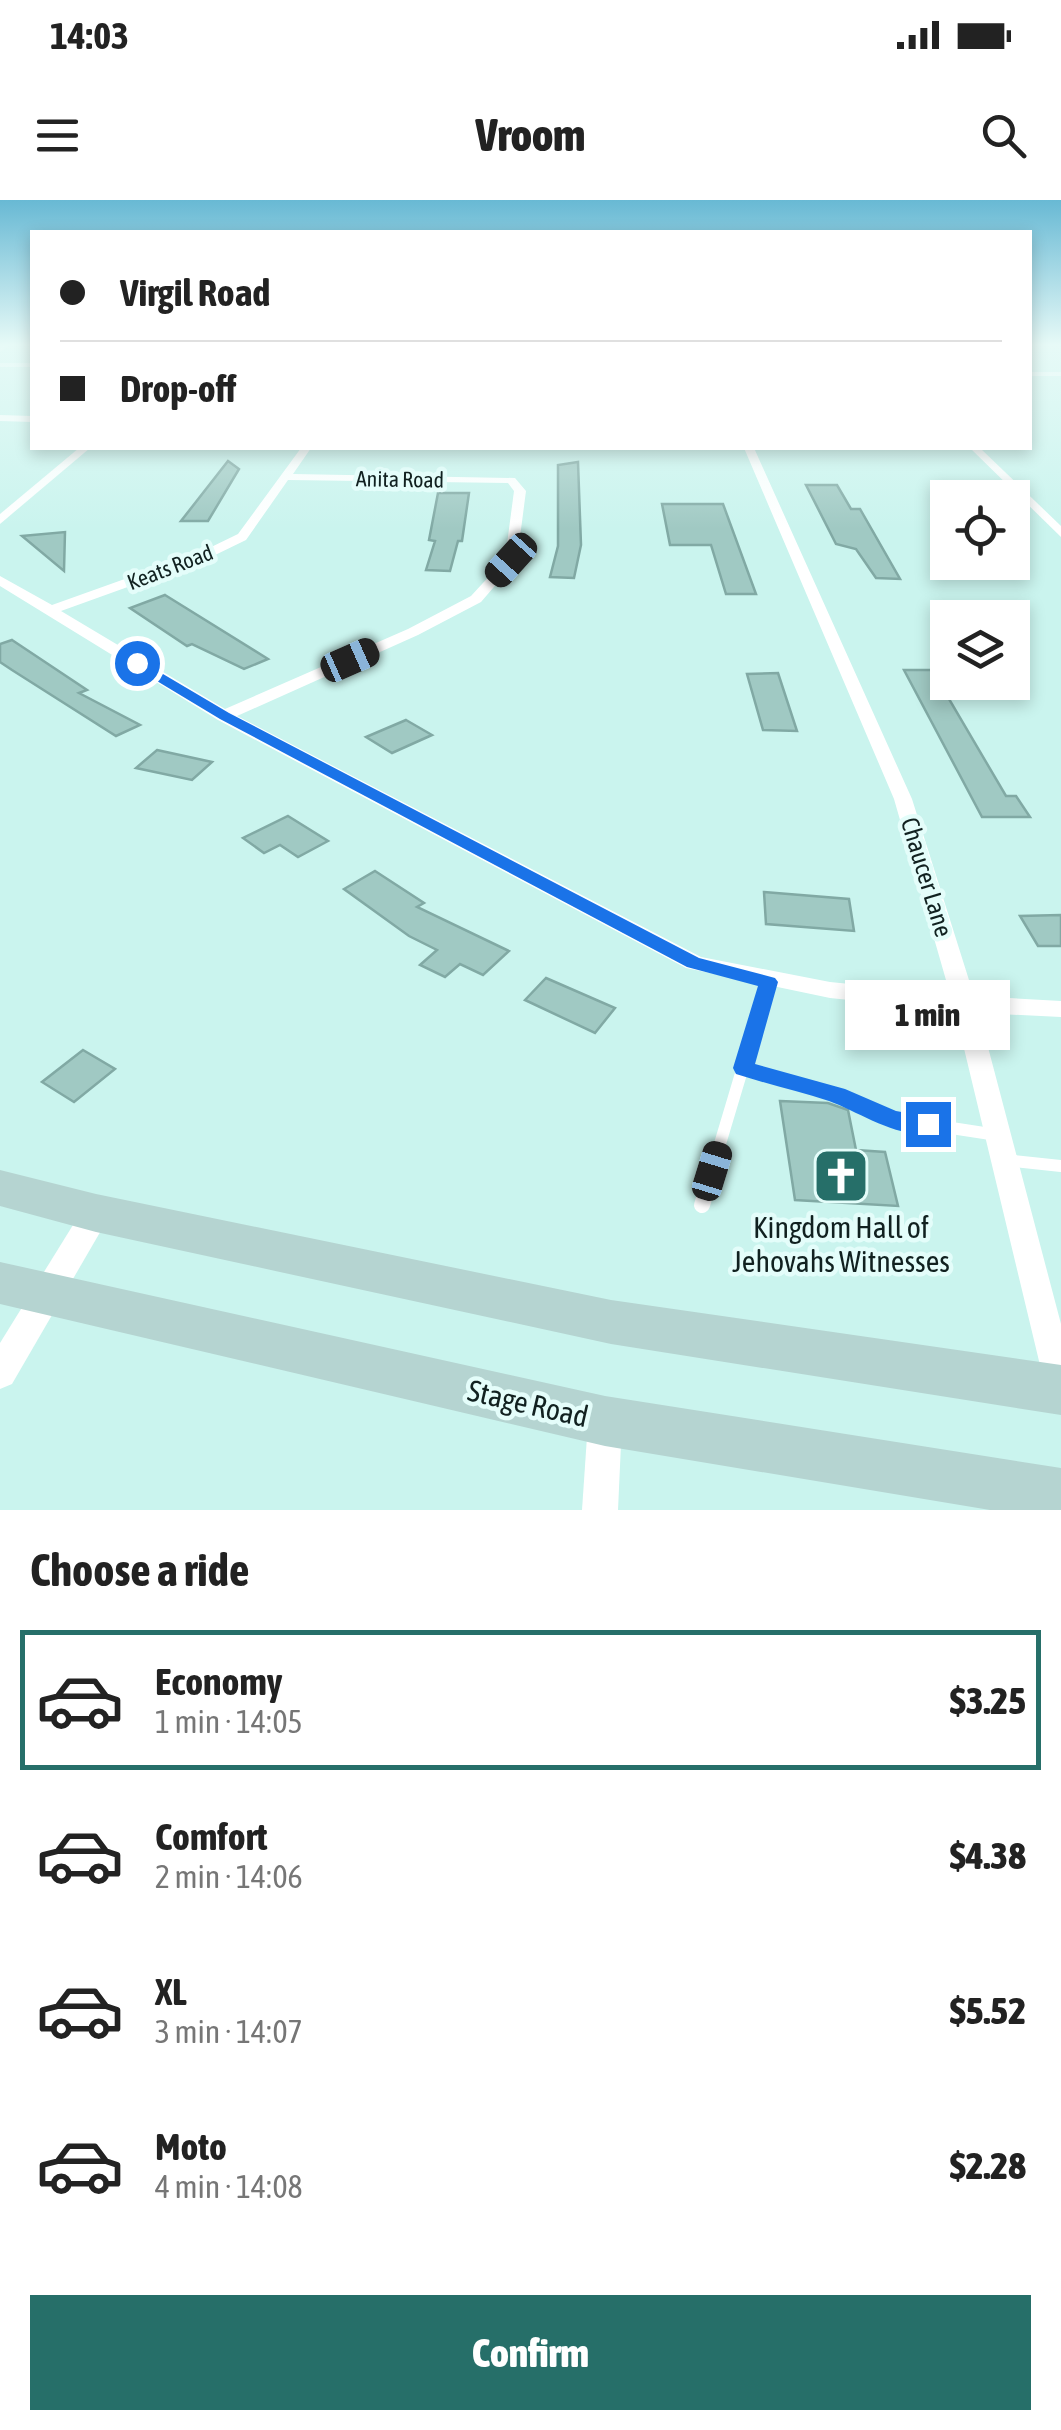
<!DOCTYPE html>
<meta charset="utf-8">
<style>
:root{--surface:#fff;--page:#f2f2f2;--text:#222;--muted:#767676;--line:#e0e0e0;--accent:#266f69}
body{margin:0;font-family:"Asap Condensed",sans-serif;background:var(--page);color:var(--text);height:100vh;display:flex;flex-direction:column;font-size:38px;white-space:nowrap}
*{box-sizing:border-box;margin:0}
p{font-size:32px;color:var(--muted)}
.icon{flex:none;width:55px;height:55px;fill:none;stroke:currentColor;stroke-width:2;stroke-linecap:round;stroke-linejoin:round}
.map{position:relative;height:1310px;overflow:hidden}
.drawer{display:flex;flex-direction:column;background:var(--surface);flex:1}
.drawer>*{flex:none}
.top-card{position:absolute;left:30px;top:30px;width:1002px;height:220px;border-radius:0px;box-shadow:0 5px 15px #0003;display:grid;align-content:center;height:220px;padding:0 30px;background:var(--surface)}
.tools{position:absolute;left:930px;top:280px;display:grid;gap:20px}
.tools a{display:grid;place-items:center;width:100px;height:100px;border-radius:0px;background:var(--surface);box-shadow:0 5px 15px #0003;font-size:50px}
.end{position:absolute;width:45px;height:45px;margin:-22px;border:12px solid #1a73e8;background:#fff;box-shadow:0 0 0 5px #fff}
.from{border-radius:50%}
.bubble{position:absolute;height:70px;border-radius:0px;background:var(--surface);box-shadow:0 5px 15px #0003;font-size:32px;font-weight:800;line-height:70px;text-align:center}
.car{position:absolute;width:30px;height:60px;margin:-30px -15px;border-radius:12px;box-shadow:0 0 8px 2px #0007;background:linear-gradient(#222 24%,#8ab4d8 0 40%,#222 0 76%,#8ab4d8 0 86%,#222 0)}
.top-card b{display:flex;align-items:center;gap:35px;height:95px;font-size:38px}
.top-card b+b{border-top:2px solid var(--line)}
.top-card i{width:25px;height:25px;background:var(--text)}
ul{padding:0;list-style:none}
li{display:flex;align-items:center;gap:30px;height:140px;margin:0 20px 15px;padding:0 10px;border:5px solid transparent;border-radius:0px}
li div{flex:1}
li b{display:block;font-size:38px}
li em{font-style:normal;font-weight:800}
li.on{border-color:var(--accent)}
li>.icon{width:90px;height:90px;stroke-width:1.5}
h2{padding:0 30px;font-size:45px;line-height:120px}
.action{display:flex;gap:20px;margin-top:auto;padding:20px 30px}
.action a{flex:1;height:115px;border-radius:0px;background:var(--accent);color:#fff;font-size:40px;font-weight:800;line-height:115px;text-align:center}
.status{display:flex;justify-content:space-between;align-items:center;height:70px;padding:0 50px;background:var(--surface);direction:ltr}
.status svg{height:28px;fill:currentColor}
header{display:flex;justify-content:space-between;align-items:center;height:130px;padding:0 30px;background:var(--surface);font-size:45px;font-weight:800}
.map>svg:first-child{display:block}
.building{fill:#a0c9c3;stroke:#81a9a4;stroke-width:2.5}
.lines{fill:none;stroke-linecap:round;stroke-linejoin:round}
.service-far1{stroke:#fff;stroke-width:12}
.service{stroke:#fff;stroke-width:16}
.minor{fill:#fff;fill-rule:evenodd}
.tertiary{fill:#fff;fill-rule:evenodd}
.secondary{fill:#b5d4d1;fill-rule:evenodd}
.route{fill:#1a73e8}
.labels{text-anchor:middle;stroke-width:9;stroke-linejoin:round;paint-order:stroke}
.far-street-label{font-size:22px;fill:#112120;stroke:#e4fdfa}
.street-label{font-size:25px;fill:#112120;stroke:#e4fdfa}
.near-poi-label{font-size:30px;fill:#112120;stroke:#e4fdfa}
.near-street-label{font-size:30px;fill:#112120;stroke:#e4fdfa}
</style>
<div class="status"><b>14:03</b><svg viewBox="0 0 49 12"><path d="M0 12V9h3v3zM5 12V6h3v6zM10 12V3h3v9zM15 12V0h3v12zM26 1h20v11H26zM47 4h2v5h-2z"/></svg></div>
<header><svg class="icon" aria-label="menu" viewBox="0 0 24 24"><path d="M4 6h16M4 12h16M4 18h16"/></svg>Vroom<svg class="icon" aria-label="search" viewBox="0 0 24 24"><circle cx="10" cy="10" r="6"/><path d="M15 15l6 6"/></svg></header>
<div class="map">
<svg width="1061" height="1310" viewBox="0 0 1061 1310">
<rect width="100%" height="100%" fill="#caf4ee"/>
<g class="building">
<polygon points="228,261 239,269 208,321 181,321"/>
<polygon points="578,262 581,345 574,378 550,377 558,346 558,265"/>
<polygon points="806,285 837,285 851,309 860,309 900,379 876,378 856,349 836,344"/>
<polygon points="438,293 469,293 462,341 458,341 450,371 426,370 435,341 429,340"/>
<polygon points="662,304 723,304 756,394 726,394 711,345 670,345"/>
<polygon points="65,332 64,371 22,336"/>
<polygon points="165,395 268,459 244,469 192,444 187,446 130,408"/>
<polygon points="12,440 87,490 79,493 140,525 116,536 12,470 0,462 0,444"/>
<polygon points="904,470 932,470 1006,596 1016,596 1030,617 982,617"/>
<polygon points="778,473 797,531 763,530 747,474"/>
<polygon points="406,520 432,535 392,553 366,537"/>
<polygon points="157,550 212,562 192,580 136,568"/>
<polygon points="288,616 328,641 298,657 280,645 264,653 243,638"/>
<polygon points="375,671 424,703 417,707 509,751 483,775 460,764 445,777 420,765 437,750 409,736 344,689"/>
<polygon points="764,692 849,699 854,731 766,724"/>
<polygon points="1061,715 1061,746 1038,746 1020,716"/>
<polygon points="546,778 615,808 595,833 525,800"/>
<polygon points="83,850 115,869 74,902 42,882"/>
<polygon points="780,901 828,903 848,910 856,950 885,952 898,1006 795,1000"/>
</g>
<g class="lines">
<g class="service-far1">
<polyline points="743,869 837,895 893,919 997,935"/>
<polyline points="1005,960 1061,966"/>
<polyline points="711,974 768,783"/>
</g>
<polyline class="service" points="702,1005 712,972"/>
<g class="minor">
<rect x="0" y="163" width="32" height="4"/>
<rect x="1030" y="172" width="31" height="4"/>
<polygon points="0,215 32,216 32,222 0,221"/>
<polygon points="79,248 90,248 0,324 0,314"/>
<path d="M301,248H311L293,274L515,278L526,291L517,360L481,402L418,435L237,516L701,757L830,782L950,794L894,599L744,248H754L912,599L974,796L1061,801V817L979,813L1061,1124V1202L1049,1198L1045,1186L955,811L830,798L686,768L218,520L0,386V376L52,405L203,351L238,334ZM288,280L508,283L514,291L505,359L471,396L408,429L225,509L61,411L211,357L246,340Z"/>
<polygon points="970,248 980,248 1061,326 1061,337"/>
<polygon points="96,1001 106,1004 110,1013 106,1022 12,1184 0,1189 0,1143 86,1004"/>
<polygon points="605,1205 617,1210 622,1222 618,1310 582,1310 588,1222 593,1210"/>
</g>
<polygon class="tertiary" points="0,145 10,145 0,152"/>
<g class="secondary">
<polygon points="0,970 96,994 611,1100 1061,1165 1061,1215 611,1144 96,1032 0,1006"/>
<polygon points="0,1062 605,1196 1061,1268 1061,1310 990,1310 605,1246 0,1104"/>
</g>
</g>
<linearGradient id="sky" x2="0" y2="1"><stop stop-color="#68b9d4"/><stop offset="0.44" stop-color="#e7faf7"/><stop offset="1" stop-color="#e7faf7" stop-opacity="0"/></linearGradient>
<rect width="1061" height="329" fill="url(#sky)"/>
<path class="route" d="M132,461H141L229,513L699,758L775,778L778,782L755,864L845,889L896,911L935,918L939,924L935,931C901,942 860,912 829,901C798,891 767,884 736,874L733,868L758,786L687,767L220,519L132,466Z"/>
<defs>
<g id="church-square" transform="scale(2.875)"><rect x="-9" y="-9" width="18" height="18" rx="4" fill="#266f69" stroke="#e4fdfa"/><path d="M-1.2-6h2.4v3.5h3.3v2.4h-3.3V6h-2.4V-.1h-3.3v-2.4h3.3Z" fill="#fff"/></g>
</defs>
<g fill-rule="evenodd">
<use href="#church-square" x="841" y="976"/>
</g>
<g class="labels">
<g class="far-street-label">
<text transform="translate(400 279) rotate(1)" y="8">Anita Road</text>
<text transform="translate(170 367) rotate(-21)" y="8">Keats Road</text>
</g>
<g class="street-label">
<text transform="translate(927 677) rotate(73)" y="9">Chaucer Lane</text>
</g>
<g class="near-poi-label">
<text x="841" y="1038">Kingdom Hall of<tspan x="841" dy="34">Jehovahs Witnesses</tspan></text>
</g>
<g class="near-street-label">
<text transform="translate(528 1204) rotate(13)" y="10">Stage Road</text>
</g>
</g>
</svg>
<div class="tools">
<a><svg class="icon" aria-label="locate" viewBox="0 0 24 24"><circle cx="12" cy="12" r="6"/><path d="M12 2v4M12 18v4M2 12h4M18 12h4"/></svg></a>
<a><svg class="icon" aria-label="layers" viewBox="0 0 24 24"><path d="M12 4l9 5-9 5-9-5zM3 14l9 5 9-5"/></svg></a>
</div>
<i class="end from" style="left:137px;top:463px"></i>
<i class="end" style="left:928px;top:924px"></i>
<div class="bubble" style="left:845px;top:780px;width:165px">1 min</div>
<i class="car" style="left:511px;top:360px;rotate:222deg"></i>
<i class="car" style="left:350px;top:460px;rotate:66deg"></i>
<i class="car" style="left:712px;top:971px;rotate:17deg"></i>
<div class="top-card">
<b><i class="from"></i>Virgil Road</b>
<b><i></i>Drop-off</b>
</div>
</div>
<section class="drawer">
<h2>Choose a ride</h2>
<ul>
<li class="on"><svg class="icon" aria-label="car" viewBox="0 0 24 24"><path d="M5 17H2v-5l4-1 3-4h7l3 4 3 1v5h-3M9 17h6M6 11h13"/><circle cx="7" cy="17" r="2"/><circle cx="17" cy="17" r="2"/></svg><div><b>Economy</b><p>1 min · 14:05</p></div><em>$3.25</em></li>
<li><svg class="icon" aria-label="car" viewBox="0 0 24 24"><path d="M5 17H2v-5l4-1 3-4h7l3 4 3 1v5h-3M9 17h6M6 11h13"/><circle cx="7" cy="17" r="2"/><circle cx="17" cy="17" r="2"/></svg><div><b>Comfort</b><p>2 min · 14:06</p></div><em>$4.38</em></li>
<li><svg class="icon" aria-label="car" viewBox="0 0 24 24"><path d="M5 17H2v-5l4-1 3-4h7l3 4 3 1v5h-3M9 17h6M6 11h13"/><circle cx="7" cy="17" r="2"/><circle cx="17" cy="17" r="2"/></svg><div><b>XL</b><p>3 min · 14:07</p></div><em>$5.52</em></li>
<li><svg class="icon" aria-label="car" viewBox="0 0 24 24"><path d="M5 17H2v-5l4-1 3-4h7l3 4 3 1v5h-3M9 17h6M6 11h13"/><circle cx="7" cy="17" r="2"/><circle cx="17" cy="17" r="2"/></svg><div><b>Moto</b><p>4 min · 14:08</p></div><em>$2.28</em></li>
</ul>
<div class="action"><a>Confirm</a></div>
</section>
